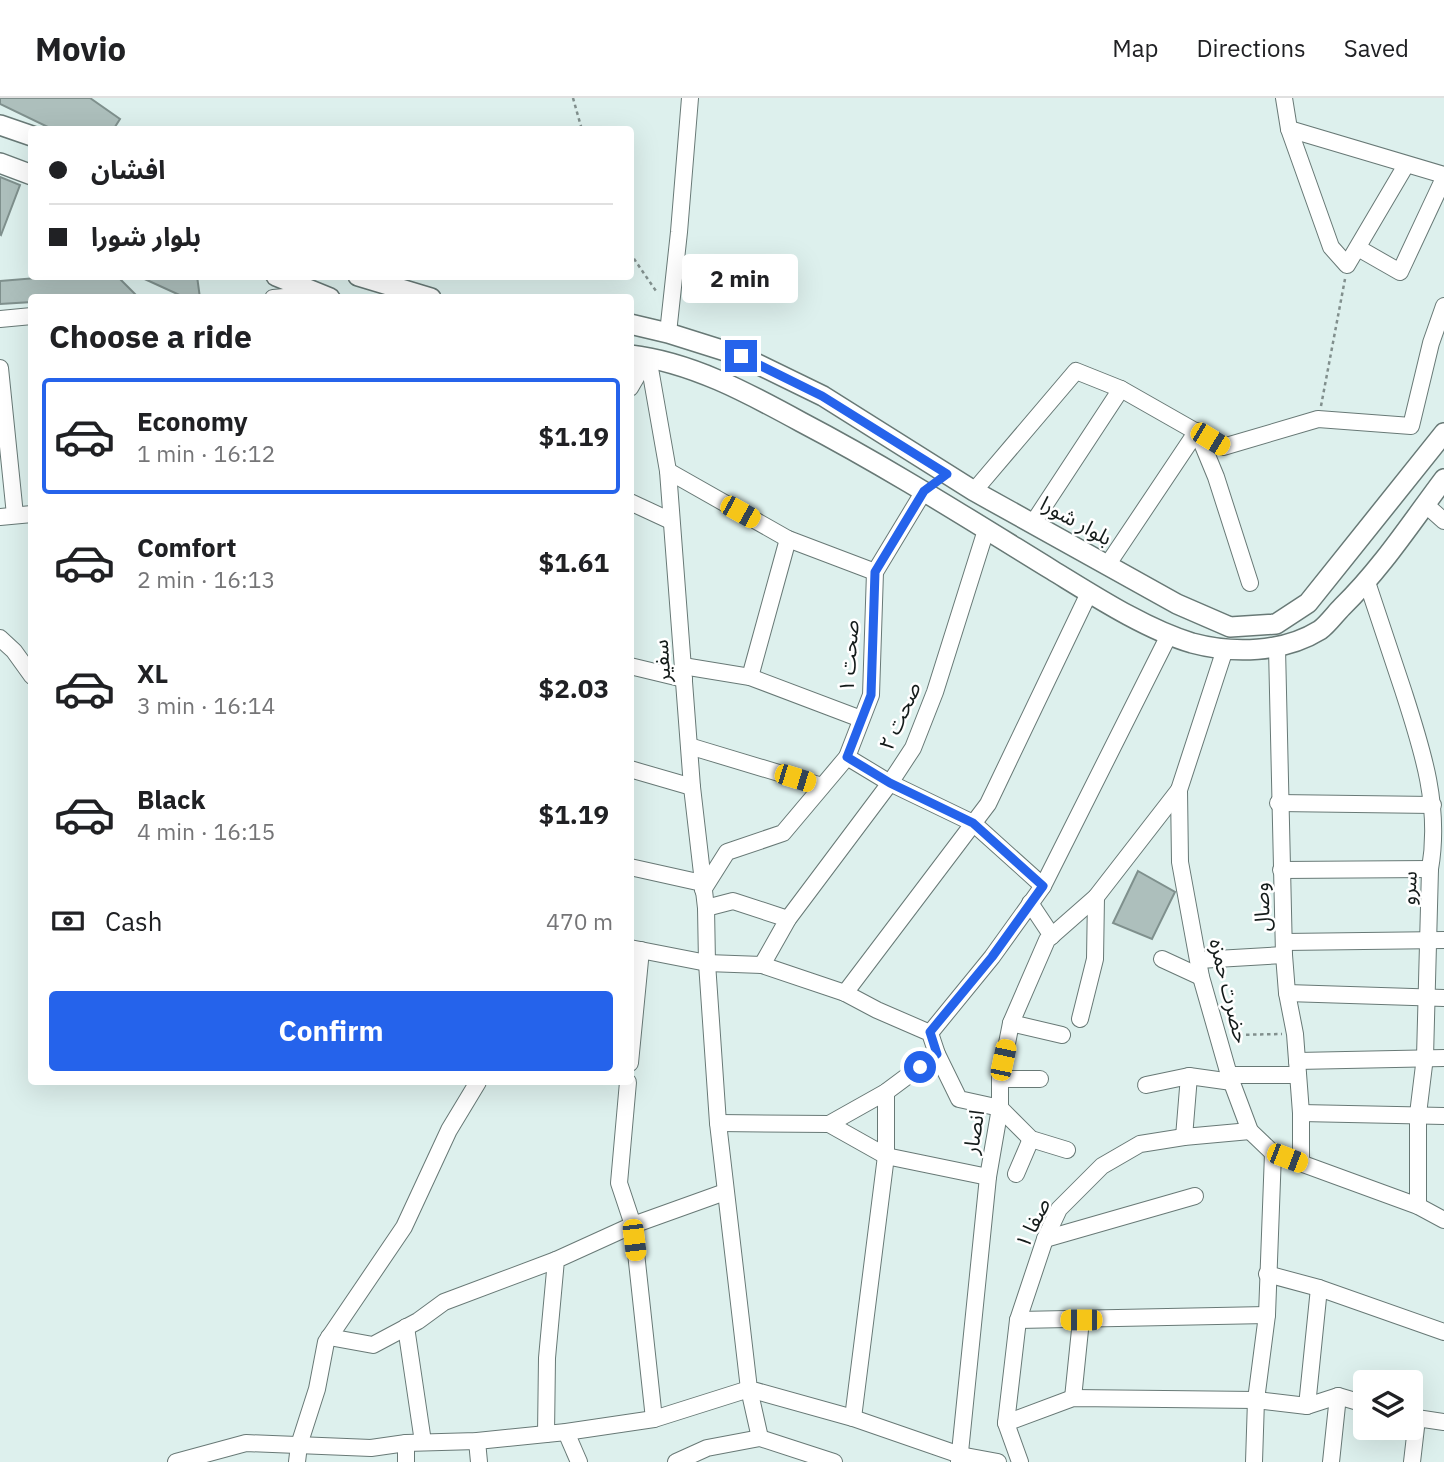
<!DOCTYPE html>
<meta charset="utf-8">
<style>
:root{--surface:#fff;--page:#f2f2f2;--text:#202124;--muted:#757577;--line:#e0e0e0;--accent:#2563eb}
body{margin:0;font-family:"IBM Plex Sans","Noto Sans Arabic",sans-serif;background:var(--page);color:var(--text);height:100vh;display:flex;flex-direction:column;font-size:26px;white-space:nowrap}
*{box-sizing:border-box;margin:0}
p{font-size:23px;color:var(--muted)}
.icon{flex:none;width:38px;height:38px;fill:none;stroke:currentColor;stroke-width:2;stroke-linecap:round;stroke-linejoin:round}
.map{position:relative;flex:1;overflow:hidden}
.drawer{position:absolute;left:28px;top:196px;width:606px;height:791px;display:flex;flex-direction:column;background:var(--surface);border-radius:7px;box-shadow:0 7px 28px #0002}
.drawer>*{flex:none}
.top-card{position:absolute;left:28px;top:28px;width:606px;height:154px;border-radius:7px;box-shadow:0 7px 28px #0002;display:grid;align-content:center;height:154px;padding:0 21px;background:var(--surface)}
.controls{position:absolute;left:1353px;top:1272px;display:grid;gap:14px}
.controls a{display:grid;place-items:center;width:70px;height:70px;border-radius:7px;background:var(--surface);box-shadow:0 7px 28px #0002;font-size:35px}
.end{position:absolute;width:32px;height:32px;margin:-16px;border:9px solid #2563eb;background:#fff;box-shadow:0 0 0 4px #fff}
.from{border-radius:50%}
.bubble{position:absolute;height:49px;border-radius:7px;background:var(--surface);box-shadow:0 7px 28px #0002;font-size:23px;font-weight:800;line-height:49px;text-align:center}
.car{position:absolute;width:21px;height:42px;margin:-21px -10px;border-radius:9px;box-shadow:0 0 5px 2px #0007;background:linear-gradient(#f5c518 24%,#345 0 40%,#f5c518 0 76%,#345 0 86%,#f5c518 0)}
.top-card b{display:flex;align-items:center;gap:24px;height:66px;font-size:26px}
.top-card b+b{border-top:2px solid var(--line)}
.top-card i{width:18px;height:18px;background:var(--text)}
ul{padding:0;list-style:none}
li{display:flex;align-items:center;gap:21px;height:116px;margin:0 14px 10px;padding:0 7px;border:4px solid transparent;border-radius:7px}
li div{flex:1}
li b{display:block;font-size:26px}
li em{font-style:normal;font-weight:800}
li.current{border-color:var(--accent)}
li>.icon{width:63px;height:63px;stroke-width:1.5}
h2{padding:0 21px;font-size:32px;line-height:84px}
.pay{display:flex;align-items:center;gap:18px;height:77px;padding:0 21px;font-size:26px}
.pay p{margin-inline-start:auto}
.button{display:flex;gap:14px;margin-top:auto;padding:14px 21px}
.button a{flex:1;height:80px;border-radius:7px;background:var(--accent);color:#fff;font-size:28px;font-weight:800;line-height:80px;text-align:center}
header{display:flex;align-items:center;gap:42px;box-sizing:border-box;height:98px;padding:0 35px;background:var(--surface);border-bottom:2px solid var(--line)}
header strong{font-size:33px}
nav{display:flex;gap:38px;margin-inline-start:auto;font-size:24px}
.map>svg:first-child{display:block}
.building{fill:#adbfbc;stroke:#7f908d;stroke-width:2}
.lines{fill:none;stroke-linecap:round;stroke-linejoin:round}
.minor-casing{stroke:#687976;stroke-width:18}
.major-casing{stroke:#687976;stroke-width:22}
.path{stroke:#818f8d;stroke-width:2.5;stroke-dasharray:3.5 3.5;stroke-linecap:butt}
.minor{stroke:#fff;stroke-width:16}
.major{stroke:#fff;stroke-width:19}
.route{stroke:#2563eb;stroke-width:9}
.labels{text-anchor:middle;stroke-width:5;stroke-linejoin:round;paint-order:stroke}
.street-label{font-size:21px;fill:#141b1a;stroke:#fff}
</style>
<header>
<strong>Movio</strong>
<nav><a>Map</a><a>Directions</a><a>Saved</a></nav>
</header>
<div class="map">
<svg width="1444" height="1364" viewBox="0 0 1444 1364">
<rect width="100%" height="100%" fill="#ddf0ed"/>
<g class="building">
<polygon points="0,0 90,0 120,21 113,32 54,32 0,6"/>
<polygon points="0,79 20,87 1,137 0,136"/>
<polygon points="61,178 117,178 139,200 32,200 32,204 0,206 0,183"/>
<polygon points="138,178 197,178 200,200 186,200"/>
<polygon points="1138,773 1175,794 1152,841 1113,825"/>
</g>
<g class="lines">
<g class="minor-casing">
<g id="minor">
<polyline points="1284,0 1289,31 1331,149 1347,167 1406,67"/>
<polyline points="1289,31 1444,77"/>
<polyline points="1358,150 1400,174 1444,80"/>
<polyline points="273,200 319,196"/>
<polyline points="0,221 32,218"/>
<polyline points="668,235 679,134 690,0"/>
<polyline points="648,259 668,373 692,689 706,810 707,865 718,1025 749,1291 853,1320 960,1357 998,1364"/>
<polyline points="0,270 15,417"/>
<polyline points="630,290 648,259"/>
<polyline points="1197,333 1216,379 1250,485"/>
<polyline points="668,373 788,441 875,474"/>
<polyline points="974,393 1076,273 1121,291"/>
<polyline points="630,404 671,423"/>
<polyline points="1425,406 1444,423"/>
<polyline points="0,419 32,416"/>
<polyline points="1033,425 1121,291 1223,349 1318,321 1411,328 1431,245 1444,208"/>
<polyline points="1108,466 1197,333"/>
<path d="M1367,484C1379,520 1391,556 1403,592C1422,651 1441,707 1430,771L1425,959L1418,1016V1108"/>
<polyline points="0,540 14,553 32,578"/>
<polyline points="1277,550 1284,857 1287,895 1295,936 1301,1015 1301,1065"/>
<polyline points="1225,551 1179,692 1180,764 1201,879 1229,977 1250,1033 1273,1055 1418,1108 1444,1122"/>
<polyline points="630,568 684,581"/>
<polyline points="683,568 750,579 861,621"/>
<polyline points="750,579 788,441"/>
<polyline points="689,648 822,688"/>
<polyline points="847,659 890,685 973,725 1043,788"/>
<polyline points="630,671 692,689"/>
<polyline points="1278,705 1433,707"/>
<polyline points="630,769 702,785"/>
<polyline points="1281,772 1430,771"/>
<polyline points="703,792 727,754 783,735 847,659 871,597 875,474 924,393"/>
<polyline points="1030,805 1052,838"/>
<polyline points="706,810 733,803 788,821"/>
<polyline points="1284,844 1444,842"/>
<polyline points="630,850 707,865 762,867 845,895 877,912 930,935 937,956 959,1001 1000,1010 1031,1041 1067,1052"/>
<polyline points="1162,861 1201,879"/>
<polyline points="1199,862 1284,857"/>
<polyline points="762,867 788,821 890,685 913,650 935,594 986,432"/>
<polyline points="845,895 988,706 1089,495"/>
<polyline points="1287,895 1444,900"/>
<polyline points="1080,921 1095,861 1096,799"/>
<polyline points="1011,925 1062,937"/>
<polyline points="930,935 992,859 1043,788 1169,537"/>
<polyline points="1297,963 1444,960"/>
<polyline points="630,965 641,852"/>
<polyline points="1229,977 1298,977"/>
<polyline points="1000,981 1040,981"/>
<polyline points="628,984 619,1085 633,1127 725,1094"/>
<polyline points="1146,987 1189,978 1232,984"/>
<polyline points="1301,1015 1444,1018"/>
<polyline points="718,1025 829,1026 886,1058 988,1079"/>
<polyline points="829,1026 886,994 937,956"/>
<polyline points="1184,1039 1189,978"/>
<polyline points="1016,1076 1031,1041"/>
<polyline points="1045,1141 1195,1098"/>
<polyline points="1267,1176 1319,1190 1444,1234"/>
<polyline points="1018,1222 1267,1217"/>
<polyline points="406,1229 423,1344"/>
<polyline points="329,1239 373,1247 418,1223 444,1204 556,1162"/>
<polyline points="1073,1300 1081,1222"/>
<polyline points="1307,1308 1319,1190"/>
<polyline points="1410,1319 1444,1324"/>
<polyline points="853,1320 886,1058 886,994"/>
<polyline points="1006,1325 1073,1300 1256,1302 1307,1308 1338,1298 1365,1306"/>
<polyline points="566,1334 579,1364"/>
<polyline points="546,1336 547,1260 556,1162 633,1127 654,1321"/>
<polyline points="477,1343 479,1364"/>
<polyline points="176,1364 246,1345 371,1350 406,1345 477,1343 566,1334 654,1321 749,1291 760,1340"/>
<polyline points="297,1364 299,1347 317,1291 326,1244 404,1129 449,1032 478,984"/>
<polyline points="406,1364 406,1345"/>
<polyline points="676,1364 707,1350 760,1340 834,1364"/>
<polyline points="959,1364 988,1079 1000,1010 1000,981 1011,925 1047,842 1096,799 1179,692"/>
<polyline points="1020,1364 1006,1325 1018,1222 1045,1141 1059,1111 1102,1068 1140,1046 1184,1039 1250,1033"/>
<polyline points="1254,1364 1256,1302 1267,1217 1273,1055"/>
<polyline points="1331,1364 1338,1298"/>
<polyline points="1412,1364 1417,1321"/>
</g>
</g>
<g class="major-casing">
<g id="major">
<polyline points="0,27 32,38"/>
<polyline points="0,65 32,77"/>
<polyline points="276,178 330,200"/>
<polyline points="358,178 431,200"/>
<polyline points="630,226 668,235 741,258 823,298 974,393 1177,506 1230,529 1276,526 1308,505 1444,335"/>
<path d="M630,257C691,264 748,295 801,324C887,369 969,421 1052,472C1093,497 1145,531 1192,545C1233,556 1283,555 1320,532C1328,526 1335,516 1342,509C1381,471 1411,425 1444,381"/>
</g>
</g>
<g class="path">
<polyline points="573,0 582,32"/>
<polyline points="630,155 656,193"/>
<polyline points="1321,308 1345,181"/>
<polyline points="1232,937 1282,936"/>
</g>
<use href="#minor" class="minor"/>
<use href="#major" class="major"/>
</g>
<g class="lines">
<polyline class="route" points="741,258 822,298 947,376 924,393 875,474 871,597 847,659 890,685 973,725 1043,788 992,859 930,934 937,956 920,969"/>
</g>
<g class="labels">
<g class="street-label">
<text transform="translate(1076 423) rotate(29)" y="7">بلوار شورا</text>
<text transform="translate(849 558) rotate(-86)" y="7">صحت ۱</text>
<text transform="translate(662 563) rotate(-94)" y="7">سفیر</text>
<text transform="translate(900 618) rotate(-66)" y="7">صحت ۲</text>
<text transform="translate(1409 790) rotate(-87)" y="7">سرو</text>
<text transform="translate(1262 809) rotate(-93)" y="7">وصال</text>
<text transform="translate(1229 893) rotate(76)" y="7">حضرت حمزه</text>
<text transform="translate(974 1034) rotate(-81)" y="7">انصار</text>
<text transform="translate(1033 1125) rotate(-64)" y="7">صفا ۱</text>
</g>
</g>
</svg>
<div class="controls">
<a><svg class="icon" aria-label="layers" viewBox="0 0 24 24"><path d="M12 4l9 5-9 5-9-5zM3 14l9 5 9-5"/></svg></a>
</div>
<i class="end from" style="left:920px;top:969px"></i>
<i class="end" style="left:741px;top:258px"></i>
<div class="bubble" style="left:682px;top:156px;width:116px">2 min</div>
<i class="car" style="left:1210px;top:341px;rotate:121deg"></i>
<i class="car" style="left:740px;top:414px;rotate:119deg"></i>
<i class="car" style="left:795px;top:680px;rotate:107deg"></i>
<i class="car" style="left:1003px;top:962px;rotate:12deg"></i>
<i class="car" style="left:1287px;top:1060px;rotate:111deg"></i>
<i class="car" style="left:634px;top:1142px;rotate:173deg"></i>
<i class="car" style="left:1081px;top:1222px;rotate:270deg"></i>
<div class="top-card">
<b><i class="from"></i>افشان</b>
<b><i></i>بلوار شورا</b>
</div>
<section class="drawer">
<h2>Choose a ride</h2>
<ul>
<li class="current"><svg class="icon" aria-label="car" viewBox="0 0 24 24"><path d="M5 17H2v-5l4-1 3-4h7l3 4 3 1v5h-3M9 17h6M6 11h13"/><circle cx="7" cy="17" r="2"/><circle cx="17" cy="17" r="2"/></svg><div><b>Economy</b><p>1 min · 16:12</p></div><em>$1.19</em></li>
<li><svg class="icon" aria-label="car" viewBox="0 0 24 24"><path d="M5 17H2v-5l4-1 3-4h7l3 4 3 1v5h-3M9 17h6M6 11h13"/><circle cx="7" cy="17" r="2"/><circle cx="17" cy="17" r="2"/></svg><div><b>Comfort</b><p>2 min · 16:13</p></div><em>$1.61</em></li>
<li><svg class="icon" aria-label="car" viewBox="0 0 24 24"><path d="M5 17H2v-5l4-1 3-4h7l3 4 3 1v5h-3M9 17h6M6 11h13"/><circle cx="7" cy="17" r="2"/><circle cx="17" cy="17" r="2"/></svg><div><b>XL</b><p>3 min · 16:14</p></div><em>$2.03</em></li>
<li><svg class="icon" aria-label="car" viewBox="0 0 24 24"><path d="M5 17H2v-5l4-1 3-4h7l3 4 3 1v5h-3M9 17h6M6 11h13"/><circle cx="7" cy="17" r="2"/><circle cx="17" cy="17" r="2"/></svg><div><b>Black</b><p>4 min · 16:15</p></div><em>$1.19</em></li>
</ul>
<div class="pay"><svg class="icon" aria-label="cash" viewBox="0 0 24 24"><path d="M3 7h18v10H3z"/><circle cx="12" cy="12" r="2"/></svg>Cash<p>470 m</p></div>
<div class="button"><a>Confirm</a></div>
</section>
</div>
